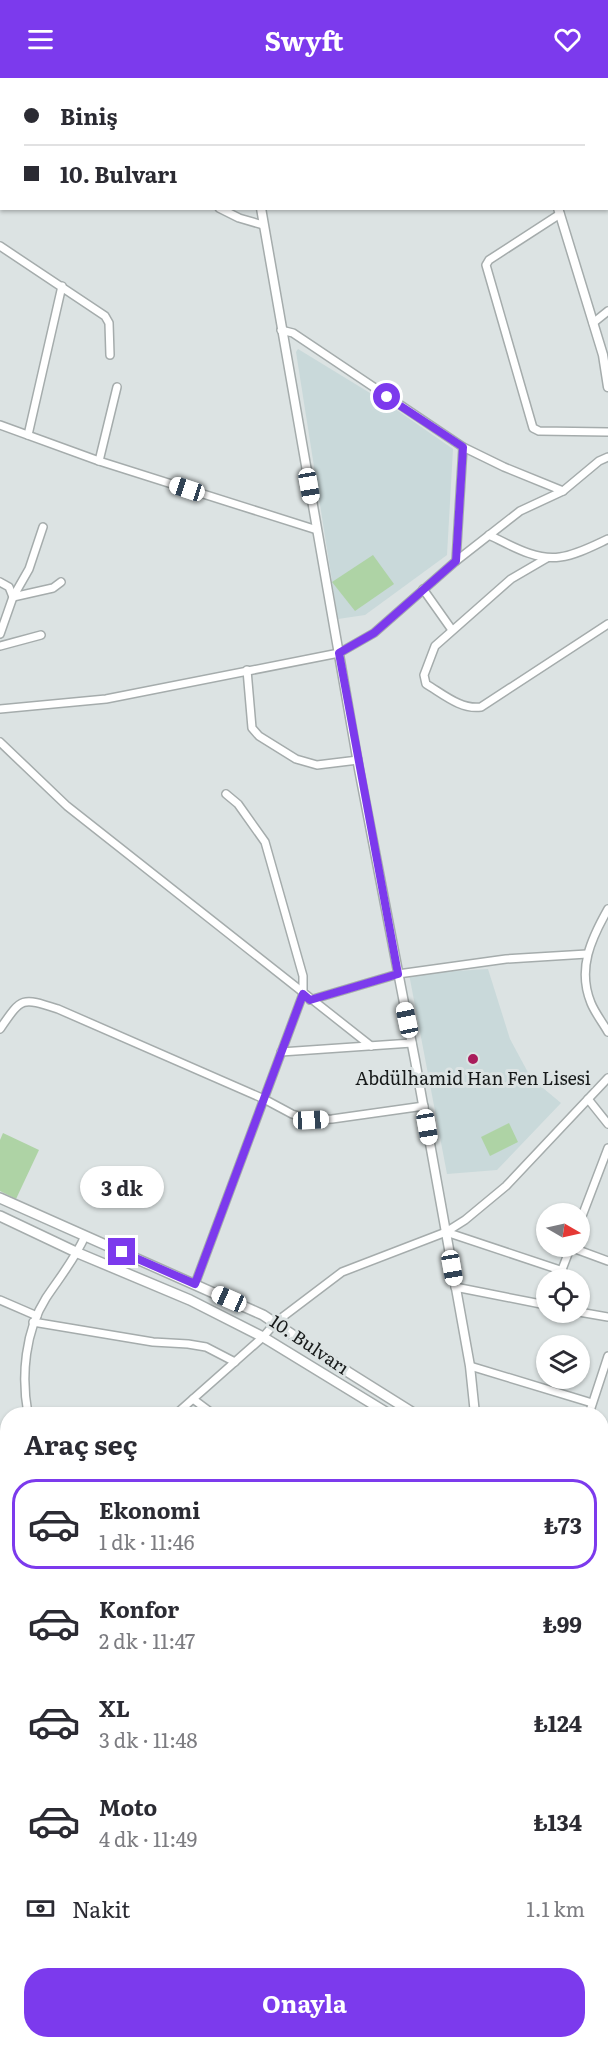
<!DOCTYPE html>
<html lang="tr">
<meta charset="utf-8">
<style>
:root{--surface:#fff;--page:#f7f7f7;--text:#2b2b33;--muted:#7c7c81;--line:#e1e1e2;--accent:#7c3aed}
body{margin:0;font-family:Literata,serif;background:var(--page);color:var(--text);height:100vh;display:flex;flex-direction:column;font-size:22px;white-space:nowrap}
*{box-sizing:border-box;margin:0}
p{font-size:20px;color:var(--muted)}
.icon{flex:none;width:33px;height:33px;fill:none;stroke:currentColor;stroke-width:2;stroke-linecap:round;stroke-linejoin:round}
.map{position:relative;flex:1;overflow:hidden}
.panel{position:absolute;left:0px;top:1329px;width:609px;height:642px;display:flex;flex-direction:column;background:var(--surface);border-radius:24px 24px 0 0;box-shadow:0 2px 4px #0004}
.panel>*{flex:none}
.banner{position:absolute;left:0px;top:0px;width:609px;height:132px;box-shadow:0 2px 4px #0004;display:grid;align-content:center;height:132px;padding:0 24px;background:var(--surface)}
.needle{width:39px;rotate:99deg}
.controls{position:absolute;left:536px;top:1125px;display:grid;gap:12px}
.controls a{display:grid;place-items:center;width:54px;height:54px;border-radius:50%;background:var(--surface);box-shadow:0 2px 4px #0004;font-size:30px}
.end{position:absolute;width:27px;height:27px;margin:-14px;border:8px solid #7c3aed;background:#fff;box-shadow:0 0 0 3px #fff}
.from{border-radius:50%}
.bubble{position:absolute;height:42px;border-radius:21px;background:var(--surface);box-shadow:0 2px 4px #0004;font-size:20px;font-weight:700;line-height:42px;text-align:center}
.car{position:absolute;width:18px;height:36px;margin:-18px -9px;border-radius:8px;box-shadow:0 0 4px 2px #0007;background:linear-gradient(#fff 24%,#345 0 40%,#fff 0 76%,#345 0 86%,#fff 0)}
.banner b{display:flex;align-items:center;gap:21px;height:57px;font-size:22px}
.banner b+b{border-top:2px solid var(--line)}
.banner i{width:15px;height:15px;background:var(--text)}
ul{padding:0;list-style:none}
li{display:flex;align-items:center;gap:18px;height:90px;margin:0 12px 9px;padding:0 12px;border:3px solid transparent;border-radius:24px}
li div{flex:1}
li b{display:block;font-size:22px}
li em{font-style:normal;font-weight:700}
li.active{border-color:var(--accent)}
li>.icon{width:54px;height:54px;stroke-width:1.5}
h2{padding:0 24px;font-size:27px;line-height:72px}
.pay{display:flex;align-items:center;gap:15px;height:66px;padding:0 24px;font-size:22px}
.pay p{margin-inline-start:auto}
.cta{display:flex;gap:12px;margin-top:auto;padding:12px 24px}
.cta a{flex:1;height:69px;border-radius:24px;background:var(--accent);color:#fff;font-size:24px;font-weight:700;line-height:69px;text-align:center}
header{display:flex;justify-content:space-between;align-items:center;height:78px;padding:0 24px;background:var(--accent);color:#fff;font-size:27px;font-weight:700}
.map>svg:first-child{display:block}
.built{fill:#c9d9da}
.green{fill:#aed3a5}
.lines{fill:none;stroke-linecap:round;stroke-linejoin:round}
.minor-casing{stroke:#a5acac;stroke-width:10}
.tertiary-casing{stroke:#a5acac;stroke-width:11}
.secondary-casing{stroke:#a5acac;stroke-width:12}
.minor{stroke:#fff;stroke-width:7}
.tertiary{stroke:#fff;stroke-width:8}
.secondary{stroke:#fff;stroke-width:9}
.route{stroke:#7c3aed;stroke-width:8}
.poi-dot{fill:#a91c5b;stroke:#dce3e3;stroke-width:2}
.labels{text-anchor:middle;stroke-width:6;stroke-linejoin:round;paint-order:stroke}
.poi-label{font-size:18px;fill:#171a1a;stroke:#dce3e3}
.street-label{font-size:18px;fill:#171a1a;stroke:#dce3e3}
</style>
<header><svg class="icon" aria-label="menu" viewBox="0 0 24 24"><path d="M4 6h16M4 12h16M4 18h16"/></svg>Swyft<svg class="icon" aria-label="heart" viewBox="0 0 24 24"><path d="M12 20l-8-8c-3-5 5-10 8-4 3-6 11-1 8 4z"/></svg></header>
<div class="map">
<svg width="608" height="1971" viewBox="0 0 608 1971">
<rect width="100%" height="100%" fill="#dce3e3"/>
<g class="built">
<polygon points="298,271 388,326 453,371 447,477 365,537 338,541 296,274"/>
<polygon points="488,891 510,961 531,1000 561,1025 497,1092 447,1096 409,896"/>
</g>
<g class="green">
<polygon points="373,477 394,506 355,533 332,504"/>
<polygon points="509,1045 518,1064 490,1078 481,1059"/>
<polygon points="3,1055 39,1072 16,1121 0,1113 0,1062"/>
</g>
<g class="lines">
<g class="minor-casing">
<g id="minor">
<polyline points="29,0 30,2"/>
<polyline points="219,130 239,140 263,147"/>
<polyline points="560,136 489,182 486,187 533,350 539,353 608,354"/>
<polyline points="0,168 105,238 109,245 110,277"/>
<polyline points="593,245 608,233"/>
<polyline points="281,252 293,255 463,369 504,389 563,413"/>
<polyline points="0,347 99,383 317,452"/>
<polyline points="28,357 62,208"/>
<polyline points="99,383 117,309"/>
<path d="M489,457C510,467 536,483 560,479C576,477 593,468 608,461"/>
<path d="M547,480L511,501L435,568L424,597L426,606C443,616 461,632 481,629L608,546"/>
<polyline points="456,483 463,369"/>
<polyline points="0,504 9,509 13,519 53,510 61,504"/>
<polyline points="423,511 452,552"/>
<polyline points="0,556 13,519 29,491 43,449"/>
<polyline points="0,568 41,557"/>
<polyline points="247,592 252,650 259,658 296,681 317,687 358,682"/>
<polyline points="0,631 106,621 339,575 374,555 456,483 520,433 563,413 599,383 608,379"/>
<polyline points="0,664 67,728 371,968"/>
<path d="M608,831C591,861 577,891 591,925C595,935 603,945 608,954"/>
<polyline points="310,922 398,896 506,881 587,876"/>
<path d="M0,951C22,919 21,919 58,931L264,1021L292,1036L311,1042L332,1041L424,1028"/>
<polyline points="281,974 412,965"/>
<polyline points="588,1021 608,1046"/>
<polyline points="579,1146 608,1070"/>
<polyline points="446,1154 563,1193"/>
<polyline points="570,1169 608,1183"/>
<polyline points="558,1202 571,1168"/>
<polyline points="195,1206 303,916 303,898 265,764 238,726 226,716"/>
<polyline points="455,1209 546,1227"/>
<polyline points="0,1222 37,1238"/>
<polyline points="579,1234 608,1239"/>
<polyline points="33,1244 153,1264 188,1266 206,1269 235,1284"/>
<polyline points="470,1288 592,1325"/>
<polyline points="193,1321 213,1336"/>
<path d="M28,1336C21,1298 25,1253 46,1220C60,1199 75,1181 85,1158"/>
<polyline points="176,1336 263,1259 276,1244 342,1194 446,1154 465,1142 506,1108 608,1000"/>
<polyline points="589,1336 608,1278"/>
<polyline points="0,1500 8,1504"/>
<polyline points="0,1583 8,1586"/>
<polyline points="602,1624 608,1624"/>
<polyline points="0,1630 8,1614"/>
<polyline points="0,1699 8,1703"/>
<polyline points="602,1717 608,1718"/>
<polyline points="0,1878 8,1879"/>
<polyline points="602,1916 608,1917"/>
<polyline points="511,1964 537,1968"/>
<polyline points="36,1971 37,1964"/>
<polyline points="218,1971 219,1964"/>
<polyline points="371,1971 372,1964"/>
<polyline points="573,1971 574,1964"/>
</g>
</g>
<g class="tertiary-casing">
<g id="tertiary">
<polyline points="239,0 239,2"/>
<polyline points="484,0 485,2"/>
<polyline points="23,2 24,0"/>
<polyline points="0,33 2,31"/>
<polyline points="261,130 359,691 415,982 470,1288 475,1336"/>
<polyline points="558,130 603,277 608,309"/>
<polyline points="602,1865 608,1867"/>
</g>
</g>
<g class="secondary-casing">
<g id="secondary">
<polyline points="0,1120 263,1237 348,1294 415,1336"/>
<polyline points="0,1138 78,1175 190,1222 263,1259 389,1336"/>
<polyline points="602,1406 608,1409"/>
<polyline points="602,1425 608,1428"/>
<polyline points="602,1523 608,1496"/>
<polyline points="602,1591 608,1562"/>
<polyline points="537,1971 538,1964"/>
<polyline points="556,1971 557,1964"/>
</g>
</g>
<use href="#minor" class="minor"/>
<use href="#tertiary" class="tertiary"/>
<use href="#secondary" class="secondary"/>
</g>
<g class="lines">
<polyline class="route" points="122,1174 195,1206 303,916 310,922 398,896 339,575 374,555 456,483 463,369 387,319"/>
</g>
<circle class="poi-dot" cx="473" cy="981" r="6"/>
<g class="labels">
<g class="poi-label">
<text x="473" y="1007">Abdülhamid Han Fen Lisesi</text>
</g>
<g class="street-label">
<text transform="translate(309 1267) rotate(34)" y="6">10. Bulvarı</text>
</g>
</g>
</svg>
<div class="controls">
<a><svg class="needle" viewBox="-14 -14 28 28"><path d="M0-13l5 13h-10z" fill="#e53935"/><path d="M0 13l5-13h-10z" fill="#7c7c81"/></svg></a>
<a><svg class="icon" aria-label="locate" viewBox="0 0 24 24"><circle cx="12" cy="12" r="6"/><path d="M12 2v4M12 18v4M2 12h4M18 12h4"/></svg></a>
<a><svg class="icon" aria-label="layers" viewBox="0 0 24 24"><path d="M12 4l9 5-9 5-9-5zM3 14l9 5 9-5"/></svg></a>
</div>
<i class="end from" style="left:387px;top:319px"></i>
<i class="end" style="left:122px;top:1174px"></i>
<div class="bubble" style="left:80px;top:1088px;width:84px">3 dk</div>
<i class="car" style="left:309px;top:408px;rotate:170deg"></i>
<i class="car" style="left:187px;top:411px;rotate:288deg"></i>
<i class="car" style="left:407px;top:942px;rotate:348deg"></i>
<i class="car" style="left:311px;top:1042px;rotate:87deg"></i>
<i class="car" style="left:427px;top:1049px;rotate:170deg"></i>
<i class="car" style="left:452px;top:1190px;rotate:170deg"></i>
<i class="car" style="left:229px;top:1221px;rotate:294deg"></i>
<div class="banner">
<b><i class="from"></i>Biniş</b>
<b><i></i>10. Bulvarı</b>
</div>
<section class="panel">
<h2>Araç seç</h2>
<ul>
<li class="active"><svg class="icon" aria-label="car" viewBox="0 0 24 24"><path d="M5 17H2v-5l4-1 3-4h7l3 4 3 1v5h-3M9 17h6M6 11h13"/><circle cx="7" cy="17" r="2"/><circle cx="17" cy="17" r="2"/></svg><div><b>Ekonomi</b><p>1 dk · 11:46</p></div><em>₺73</em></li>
<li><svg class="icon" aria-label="car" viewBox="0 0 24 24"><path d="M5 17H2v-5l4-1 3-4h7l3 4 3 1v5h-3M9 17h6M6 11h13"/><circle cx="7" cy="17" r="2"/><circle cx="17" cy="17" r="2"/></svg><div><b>Konfor</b><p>2 dk · 11:47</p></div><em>₺99</em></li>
<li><svg class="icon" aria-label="car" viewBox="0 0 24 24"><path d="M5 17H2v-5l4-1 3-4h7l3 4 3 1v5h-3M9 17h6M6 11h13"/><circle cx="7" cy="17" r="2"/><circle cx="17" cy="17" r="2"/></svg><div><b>XL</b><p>3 dk · 11:48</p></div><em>₺124</em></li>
<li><svg class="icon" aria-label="car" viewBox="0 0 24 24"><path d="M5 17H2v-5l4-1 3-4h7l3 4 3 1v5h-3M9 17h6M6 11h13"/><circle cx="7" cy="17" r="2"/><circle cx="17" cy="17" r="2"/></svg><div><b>Moto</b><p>4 dk · 11:49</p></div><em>₺134</em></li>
</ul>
<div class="pay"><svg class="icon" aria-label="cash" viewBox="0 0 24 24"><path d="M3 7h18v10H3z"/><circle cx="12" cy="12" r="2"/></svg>Nakit<p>1.1 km</p></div>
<div class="cta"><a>Onayla</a></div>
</section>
</div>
